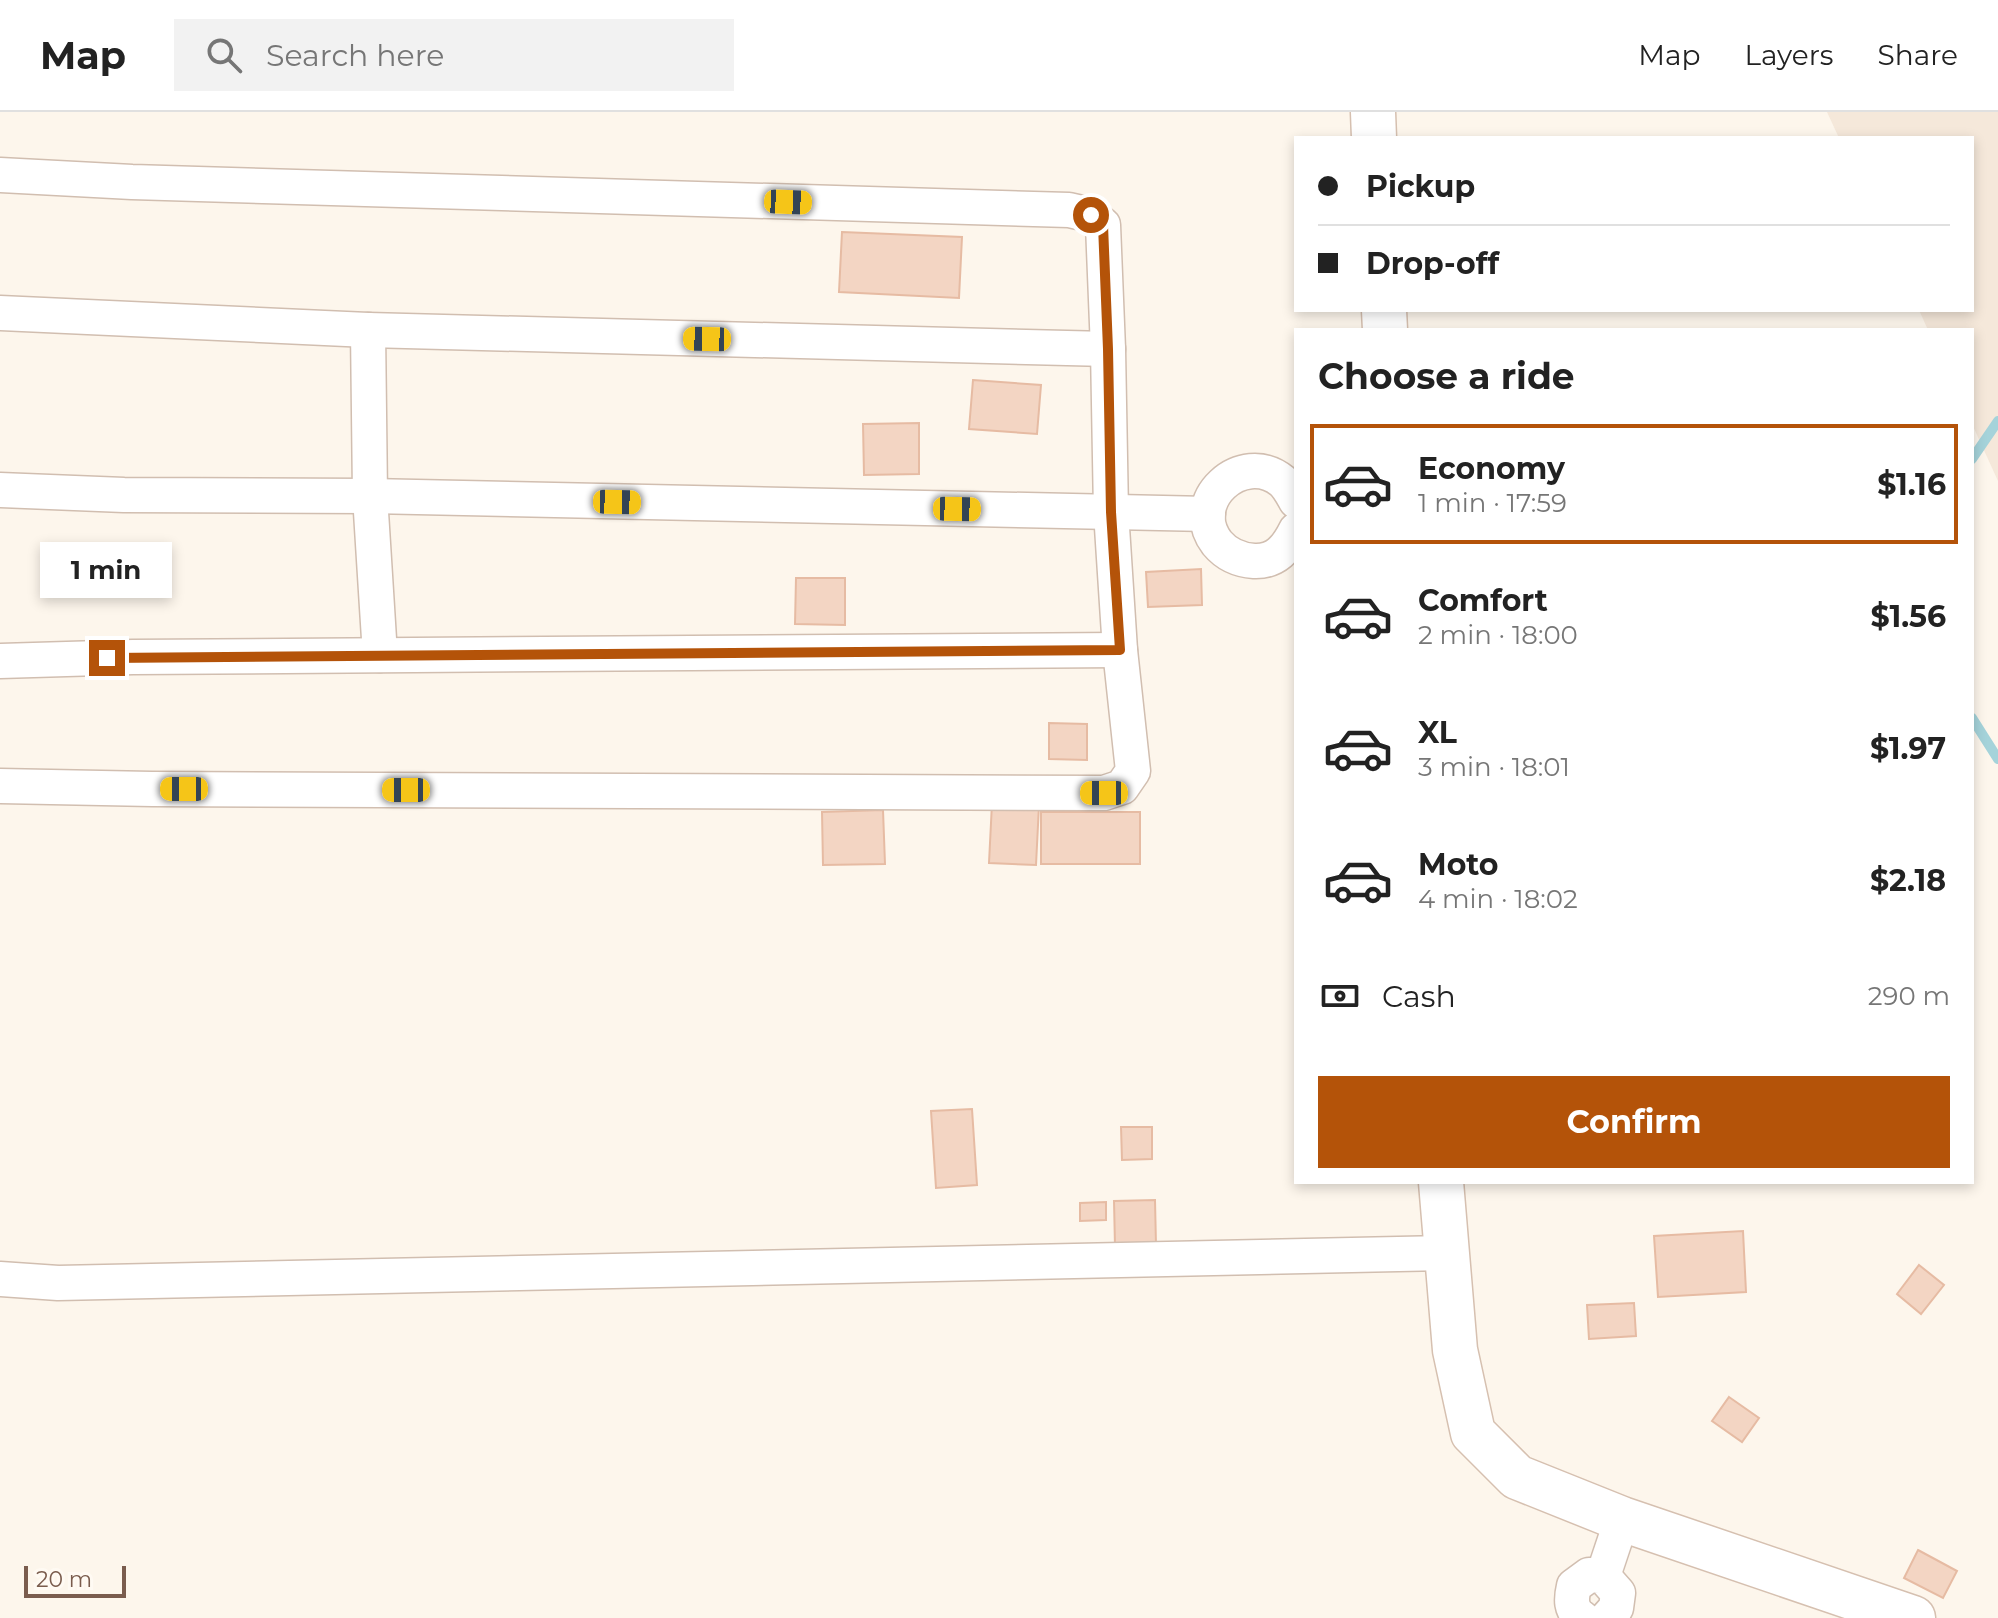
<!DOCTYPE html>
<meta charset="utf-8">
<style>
:root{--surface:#fff;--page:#f2f2f2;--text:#222;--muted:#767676;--line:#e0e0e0;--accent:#b45309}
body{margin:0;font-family:Montserrat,sans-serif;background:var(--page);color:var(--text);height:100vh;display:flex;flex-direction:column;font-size:30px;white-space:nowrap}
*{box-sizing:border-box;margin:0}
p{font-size:26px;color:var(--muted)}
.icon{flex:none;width:44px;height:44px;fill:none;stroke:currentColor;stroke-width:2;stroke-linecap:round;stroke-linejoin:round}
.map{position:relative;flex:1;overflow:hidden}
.sheet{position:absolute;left:1294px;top:216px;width:680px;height:856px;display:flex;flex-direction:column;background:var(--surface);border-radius:0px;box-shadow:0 4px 12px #0003}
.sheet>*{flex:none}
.banner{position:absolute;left:1294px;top:24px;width:680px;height:176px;border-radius:0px;box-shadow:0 4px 12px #0003;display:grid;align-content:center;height:176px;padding:0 24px;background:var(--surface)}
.scale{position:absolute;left:24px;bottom:20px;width:102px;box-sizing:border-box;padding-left:8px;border:4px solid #7a5c4d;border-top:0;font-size:22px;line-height:28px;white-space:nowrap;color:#7a5c4d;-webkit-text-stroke:6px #fffaf3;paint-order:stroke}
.end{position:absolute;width:36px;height:36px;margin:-18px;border:10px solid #b45309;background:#fff;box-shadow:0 0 0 4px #fff}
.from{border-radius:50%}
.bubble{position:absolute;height:56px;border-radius:0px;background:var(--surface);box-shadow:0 4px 12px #0003;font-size:26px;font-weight:700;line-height:56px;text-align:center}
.car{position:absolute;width:24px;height:48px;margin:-24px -12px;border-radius:10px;box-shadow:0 0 6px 2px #0007;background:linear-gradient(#f5c518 24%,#345 0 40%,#f5c518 0 76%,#345 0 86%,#f5c518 0)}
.banner b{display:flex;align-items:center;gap:28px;height:76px;font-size:30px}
.banner b+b{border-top:2px solid var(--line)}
.banner i{width:20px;height:20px;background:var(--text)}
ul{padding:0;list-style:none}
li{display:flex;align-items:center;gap:24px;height:120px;margin:0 16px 12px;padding:0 8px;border:4px solid transparent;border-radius:0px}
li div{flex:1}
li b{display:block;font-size:30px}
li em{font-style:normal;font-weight:700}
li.current{border-color:var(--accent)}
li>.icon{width:72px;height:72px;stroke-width:1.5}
h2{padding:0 24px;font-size:36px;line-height:96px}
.pay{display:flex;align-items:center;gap:20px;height:88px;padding:0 24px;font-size:30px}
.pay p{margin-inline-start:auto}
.cta{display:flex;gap:16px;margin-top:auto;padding:16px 24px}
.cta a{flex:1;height:92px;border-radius:0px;background:var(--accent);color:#fff;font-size:32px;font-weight:700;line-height:92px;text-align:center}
header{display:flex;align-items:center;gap:48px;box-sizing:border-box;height:112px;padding:0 40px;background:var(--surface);border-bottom:2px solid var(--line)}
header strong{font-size:38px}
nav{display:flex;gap:44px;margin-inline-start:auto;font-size:28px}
.search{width:560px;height:72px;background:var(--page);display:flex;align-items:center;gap:20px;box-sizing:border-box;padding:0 28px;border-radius:0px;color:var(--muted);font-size:30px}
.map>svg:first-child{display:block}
.residential{fill:#f5e8da}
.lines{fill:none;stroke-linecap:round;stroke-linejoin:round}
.stream{stroke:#a5d3da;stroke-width:10}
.building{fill:#f3d5c3;stroke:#e6bba3;stroke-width:2}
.minor-casing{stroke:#d1beb0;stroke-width:37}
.secondary-casing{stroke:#d6c0b0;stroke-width:47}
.minor{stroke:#fff;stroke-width:34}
.secondary{stroke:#fff;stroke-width:44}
.route{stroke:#b45309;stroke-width:10}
</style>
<header>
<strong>Map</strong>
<div class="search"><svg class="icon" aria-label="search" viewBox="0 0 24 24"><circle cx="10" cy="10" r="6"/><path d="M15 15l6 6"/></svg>Search here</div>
<nav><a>Map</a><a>Layers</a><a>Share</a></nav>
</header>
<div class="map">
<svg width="1998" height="1506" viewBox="0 0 1998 1506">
<rect width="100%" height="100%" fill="#fdf6ec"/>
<polygon class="residential" points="1827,0 1998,0 1998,369 1972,312 1972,218 1928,218 1919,198 1972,198 1972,26 1839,26"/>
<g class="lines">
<g class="stream">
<polyline points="1972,347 1998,309"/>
<polyline points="1972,606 1998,647"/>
</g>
</g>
<g class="building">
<polygon points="842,120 962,125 959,186 839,180"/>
<polygon points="973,268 1041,273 1037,322 969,317"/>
<polygon points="919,311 919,362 864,363 863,312"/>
<polygon points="1201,457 1202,493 1148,495 1146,460"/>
<polygon points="796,466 845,466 845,513 795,512"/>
<polygon points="1049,611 1087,612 1087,648 1049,647"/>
<polygon points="992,691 1039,693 1036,753 989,751"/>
<polygon points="883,698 885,752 823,753 822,700"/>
<rect x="1041" y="700" width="99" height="52"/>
<polygon points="972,997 977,1073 936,1076 931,999"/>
<polygon points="1121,1015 1152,1015 1152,1047 1122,1048"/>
<polygon points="1155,1088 1156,1133 1115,1134 1114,1089"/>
<polygon points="1106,1090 1106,1108 1080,1109 1080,1091"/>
<polygon points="1743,1119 1746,1180 1658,1185 1654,1124"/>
<polygon points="1919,1153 1944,1173 1921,1202 1897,1182"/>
<polygon points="1634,1191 1636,1224 1589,1227 1587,1193"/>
<polygon points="1729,1285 1759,1306 1742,1330 1712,1309"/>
<polygon points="1918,1438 1957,1459 1943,1486 1904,1466"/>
</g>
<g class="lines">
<g class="minor-casing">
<g id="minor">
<polyline points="0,63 132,70 1069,98 1091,103 1103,113 1108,237 1111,400 1120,538 1133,659 1122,675 1104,681 152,677 0,674"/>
<polyline points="0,201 368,218 1108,237"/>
<polyline points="368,218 370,384 380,543"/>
<polyline points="0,378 124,383 370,384 1208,402"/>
<path d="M1296,389C1292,382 1288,374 1282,369C1242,337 1185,389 1217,431C1227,443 1239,448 1254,449C1276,450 1287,436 1296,418"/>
<polyline points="0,549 133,545 1120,538"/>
<polyline points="0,1167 58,1171 1445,1141"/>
<polyline points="1603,1464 1622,1407"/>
<path d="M1582,1506C1570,1498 1571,1487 1574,1474L1589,1463L1603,1464L1618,1481L1616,1496L1607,1506"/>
</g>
</g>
<g class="secondary-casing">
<g id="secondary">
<polyline points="1373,0 1374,26"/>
<polyline points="1384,198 1385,218"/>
<polyline points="1441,1070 1455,1238 1473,1321 1517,1365 1622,1407 1913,1506"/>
</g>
</g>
<use href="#minor" class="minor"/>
<use href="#secondary" class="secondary"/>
</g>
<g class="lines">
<polyline class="route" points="107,546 1120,538 1111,400 1108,237 1103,113 1091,103"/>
</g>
</svg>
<div class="scale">20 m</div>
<i class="end from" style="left:1091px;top:103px"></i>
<i class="end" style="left:107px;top:546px"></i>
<div class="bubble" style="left:40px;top:430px;width:132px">1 min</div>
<i class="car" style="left:788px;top:90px;rotate:92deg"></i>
<i class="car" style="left:707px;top:227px;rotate:271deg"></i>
<i class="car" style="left:617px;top:390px;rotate:91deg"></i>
<i class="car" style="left:957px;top:397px;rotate:91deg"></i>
<i class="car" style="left:184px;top:677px;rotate:270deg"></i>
<i class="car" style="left:406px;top:678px;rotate:270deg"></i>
<i class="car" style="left:1104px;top:681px;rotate:270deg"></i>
<div class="banner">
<b><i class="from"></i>Pickup</b>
<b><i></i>Drop-off</b>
</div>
<section class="sheet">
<h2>Choose a ride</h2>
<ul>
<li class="current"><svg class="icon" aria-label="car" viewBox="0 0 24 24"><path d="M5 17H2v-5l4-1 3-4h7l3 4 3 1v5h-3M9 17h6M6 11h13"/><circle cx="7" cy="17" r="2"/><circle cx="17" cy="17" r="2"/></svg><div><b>Economy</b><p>1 min · 17:59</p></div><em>$1.16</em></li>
<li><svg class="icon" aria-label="car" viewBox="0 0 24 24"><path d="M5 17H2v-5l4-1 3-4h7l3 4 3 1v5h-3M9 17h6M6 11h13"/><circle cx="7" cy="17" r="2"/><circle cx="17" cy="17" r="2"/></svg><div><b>Comfort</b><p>2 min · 18:00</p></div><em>$1.56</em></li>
<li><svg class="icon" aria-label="car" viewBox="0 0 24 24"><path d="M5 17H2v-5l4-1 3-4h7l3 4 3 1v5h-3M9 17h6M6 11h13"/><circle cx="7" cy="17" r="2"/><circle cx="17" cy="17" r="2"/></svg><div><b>XL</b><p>3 min · 18:01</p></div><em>$1.97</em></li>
<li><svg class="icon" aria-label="car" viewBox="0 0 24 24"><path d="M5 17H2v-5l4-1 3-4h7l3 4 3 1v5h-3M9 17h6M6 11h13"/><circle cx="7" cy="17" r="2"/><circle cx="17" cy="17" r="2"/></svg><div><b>Moto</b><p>4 min · 18:02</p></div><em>$2.18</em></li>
</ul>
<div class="pay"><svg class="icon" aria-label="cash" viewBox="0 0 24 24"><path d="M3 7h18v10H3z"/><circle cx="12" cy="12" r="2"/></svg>Cash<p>290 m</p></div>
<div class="cta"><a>Confirm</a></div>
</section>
</div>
